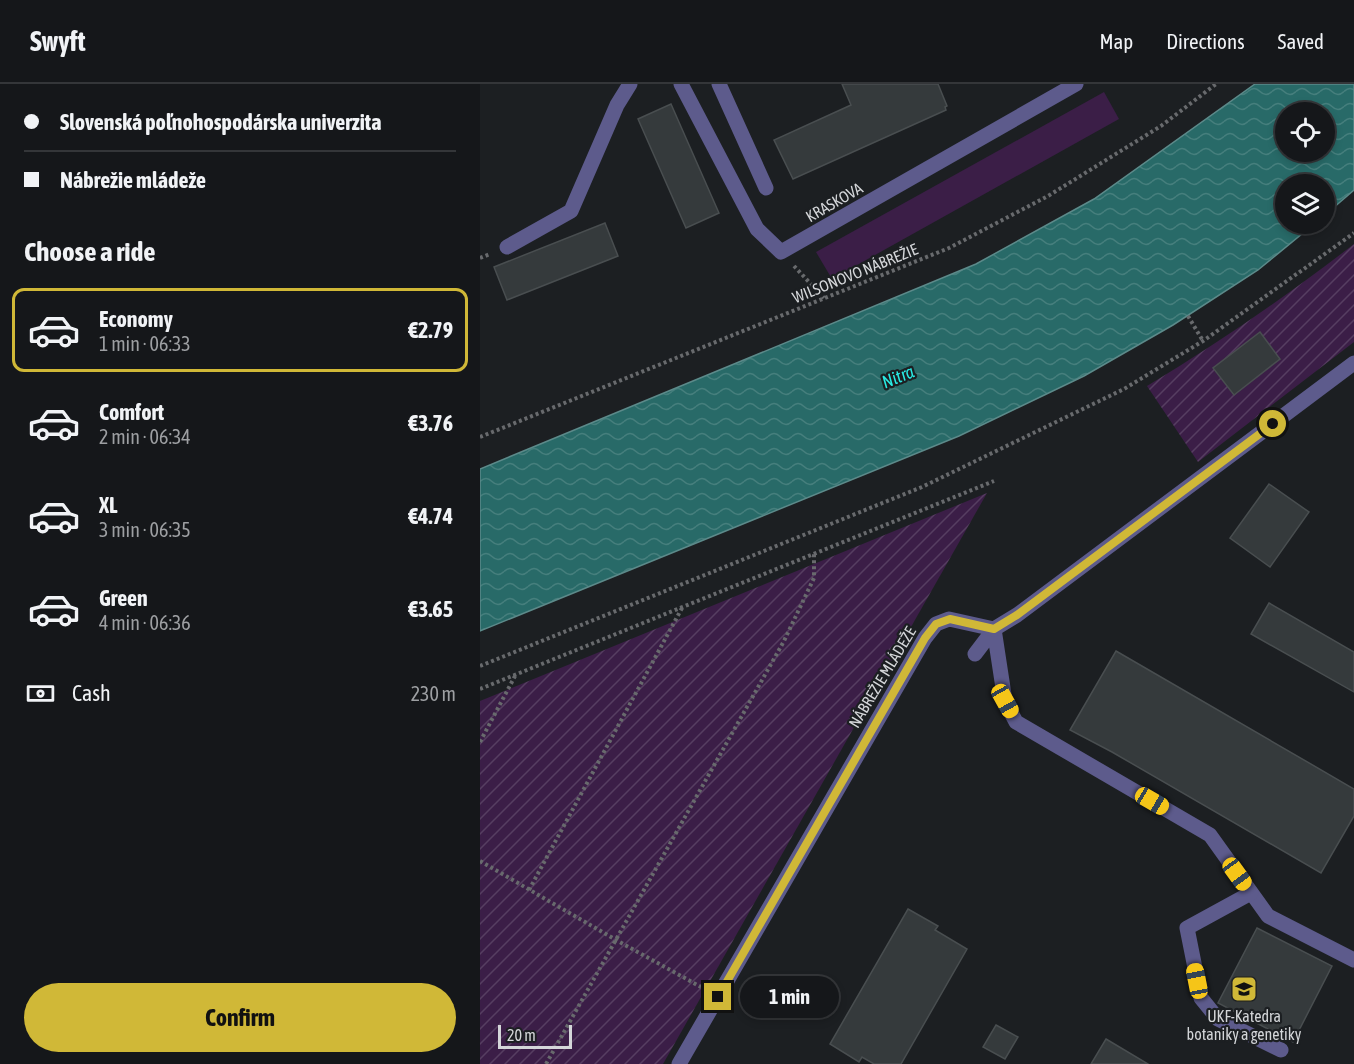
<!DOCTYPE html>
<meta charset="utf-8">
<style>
:root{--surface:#15171a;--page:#222427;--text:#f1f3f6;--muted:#9d9fa2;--line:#343639;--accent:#d0b837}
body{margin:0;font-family:"Asap Condensed",sans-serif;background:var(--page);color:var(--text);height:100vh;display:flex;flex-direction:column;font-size:22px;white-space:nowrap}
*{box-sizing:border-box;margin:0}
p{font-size:20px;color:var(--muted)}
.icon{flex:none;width:33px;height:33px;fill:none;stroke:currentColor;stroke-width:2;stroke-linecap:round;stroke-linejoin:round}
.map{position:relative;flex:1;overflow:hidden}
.panel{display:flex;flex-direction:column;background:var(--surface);width:480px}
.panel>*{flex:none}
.banner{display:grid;align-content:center;height:132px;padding:0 24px;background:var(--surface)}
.controls{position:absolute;left:795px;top:18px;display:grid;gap:12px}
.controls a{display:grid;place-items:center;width:60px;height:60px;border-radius:50%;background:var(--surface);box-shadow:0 3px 9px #0003,0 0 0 2px var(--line);font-size:30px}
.scale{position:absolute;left:18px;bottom:15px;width:74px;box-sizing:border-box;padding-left:6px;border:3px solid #d4d6d9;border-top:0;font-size:16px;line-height:21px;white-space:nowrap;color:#d4d6d9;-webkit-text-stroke:4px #1c1f22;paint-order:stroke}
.end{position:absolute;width:27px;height:27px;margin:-14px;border:8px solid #d0b837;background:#111;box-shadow:0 0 0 3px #111}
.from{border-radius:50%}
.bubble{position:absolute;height:42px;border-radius:21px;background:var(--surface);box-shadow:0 3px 9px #0003,0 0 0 2px var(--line);font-size:20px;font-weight:700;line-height:42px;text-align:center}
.car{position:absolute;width:18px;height:36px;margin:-18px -9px;border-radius:8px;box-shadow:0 0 4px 2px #0007;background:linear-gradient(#f5c518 24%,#345 0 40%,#f5c518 0 76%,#345 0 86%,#f5c518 0)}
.banner b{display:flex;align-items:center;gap:21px;height:57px;font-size:22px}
.banner b+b{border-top:2px solid var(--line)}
.banner i{width:15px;height:15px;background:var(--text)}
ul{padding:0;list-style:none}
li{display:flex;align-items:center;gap:18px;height:84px;margin:0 12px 9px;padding:0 12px;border:3px solid transparent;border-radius:12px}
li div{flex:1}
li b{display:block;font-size:22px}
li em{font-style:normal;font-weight:700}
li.selected{border-color:var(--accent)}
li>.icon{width:54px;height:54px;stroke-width:1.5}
h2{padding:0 24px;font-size:27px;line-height:72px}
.pay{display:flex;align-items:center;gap:15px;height:66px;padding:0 24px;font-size:22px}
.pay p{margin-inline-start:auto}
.primary-button{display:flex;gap:12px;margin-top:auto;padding:12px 24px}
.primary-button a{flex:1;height:69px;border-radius:36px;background:var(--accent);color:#111;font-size:24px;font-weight:700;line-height:69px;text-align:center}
header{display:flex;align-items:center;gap:36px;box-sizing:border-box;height:84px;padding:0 30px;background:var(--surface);border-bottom:2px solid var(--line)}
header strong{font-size:28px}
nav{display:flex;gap:33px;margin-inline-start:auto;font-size:21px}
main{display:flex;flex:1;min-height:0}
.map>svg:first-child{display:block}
.park{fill:#3b1e47}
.garden{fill:url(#garden-furrows)}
.water{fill:url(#water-waves);stroke:#5c8a8a;stroke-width:1.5;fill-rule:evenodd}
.building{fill:#353a3c;stroke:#494e50;stroke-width:1.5}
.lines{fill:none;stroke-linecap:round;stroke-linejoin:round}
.path{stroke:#686a6d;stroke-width:4;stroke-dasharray:3 3;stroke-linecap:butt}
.minor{stroke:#5d5b8c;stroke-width:15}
.route{stroke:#d0b837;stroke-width:8}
.labels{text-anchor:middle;stroke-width:4.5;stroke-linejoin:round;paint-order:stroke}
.street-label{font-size:16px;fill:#d4d6d9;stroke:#1c1f22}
.poi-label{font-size:16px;fill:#d4d6d9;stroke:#1c1f22}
.water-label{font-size:18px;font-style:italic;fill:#29eae4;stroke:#1c1f22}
</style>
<header>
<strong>Swyft</strong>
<nav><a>Map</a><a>Directions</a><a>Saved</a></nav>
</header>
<main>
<section class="panel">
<div class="banner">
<b><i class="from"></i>Slovenská poľnohospodárska univerzita</b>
<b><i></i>Nábrežie mládeže</b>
</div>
<h2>Choose a ride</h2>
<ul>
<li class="selected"><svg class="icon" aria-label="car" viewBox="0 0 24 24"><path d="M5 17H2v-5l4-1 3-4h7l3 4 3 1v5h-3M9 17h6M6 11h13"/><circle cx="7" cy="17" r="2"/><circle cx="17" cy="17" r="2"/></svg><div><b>Economy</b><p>1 min · 06:33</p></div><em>€2.79</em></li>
<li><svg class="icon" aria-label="car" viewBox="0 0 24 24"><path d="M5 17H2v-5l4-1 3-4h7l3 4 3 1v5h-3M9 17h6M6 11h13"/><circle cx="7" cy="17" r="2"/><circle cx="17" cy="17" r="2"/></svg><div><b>Comfort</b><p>2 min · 06:34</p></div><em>€3.76</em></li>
<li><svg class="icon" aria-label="car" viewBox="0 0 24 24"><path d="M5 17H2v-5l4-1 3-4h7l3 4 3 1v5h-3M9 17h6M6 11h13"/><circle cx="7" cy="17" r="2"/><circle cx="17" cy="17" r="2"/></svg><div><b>XL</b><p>3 min · 06:35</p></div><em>€4.74</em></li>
<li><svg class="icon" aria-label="car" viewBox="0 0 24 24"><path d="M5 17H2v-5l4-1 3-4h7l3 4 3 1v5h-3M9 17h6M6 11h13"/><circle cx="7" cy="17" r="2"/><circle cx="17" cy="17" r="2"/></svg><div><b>Green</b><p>4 min · 06:36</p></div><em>€3.65</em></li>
</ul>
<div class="pay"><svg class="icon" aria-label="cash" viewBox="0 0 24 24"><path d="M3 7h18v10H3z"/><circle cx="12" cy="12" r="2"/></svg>Cash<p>230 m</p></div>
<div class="primary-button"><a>Confirm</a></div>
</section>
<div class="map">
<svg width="874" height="980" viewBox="0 0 874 980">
<defs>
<pattern id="garden-furrows" width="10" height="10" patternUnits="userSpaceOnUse" patternTransform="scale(1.5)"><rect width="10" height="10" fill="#3b1e47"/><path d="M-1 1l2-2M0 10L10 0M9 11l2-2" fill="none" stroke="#563e61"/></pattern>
<pattern id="water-waves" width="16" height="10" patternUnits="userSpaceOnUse" patternTransform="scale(1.5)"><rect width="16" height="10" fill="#286a68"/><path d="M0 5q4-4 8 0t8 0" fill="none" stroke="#467f7d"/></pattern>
</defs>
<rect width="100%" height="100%" fill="#1c1f22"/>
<polygon class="park" points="624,8 639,35 352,195 336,168"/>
<g class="garden">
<path d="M874,160V258L718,378L667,302C739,259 808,211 874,160Z"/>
<polygon points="507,409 183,980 0,980 0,617"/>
</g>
<path class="water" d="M775,0H874V106L845,131L844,100H806V140H834L778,186L693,241L604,292L479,352L0,547V385L496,180L614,115ZM806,28H844V68H806Z"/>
<g class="building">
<polygon points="362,0 458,0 467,22 465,23 466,26 313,95 294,56 371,21"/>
<polygon points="191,20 239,129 206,144 158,35"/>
<polygon points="125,139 138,172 27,216 14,183"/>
<polygon points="780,248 800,275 754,311 733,284"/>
<polygon points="789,400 829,428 790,483 750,454"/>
<polygon points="789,519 874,568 874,608 771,550"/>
<polygon points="636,567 874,705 874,732 841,789 632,668 590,646"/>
<polygon points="428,825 458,842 455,846 487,865 421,980 394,980 382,973 379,978 350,960"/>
<polygon points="777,844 852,882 813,958 738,919"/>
<polygon points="516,941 538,953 525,975 503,963"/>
<polygon points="626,955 668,980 611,980"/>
</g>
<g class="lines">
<g class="path">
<polyline points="0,174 10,170"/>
<polyline points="314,182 344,214"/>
<polyline points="708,232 723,257"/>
<polyline points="0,353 469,164 568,112 681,42 736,0"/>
<polyline points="0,582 442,403 644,305 723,257 874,149"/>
<polyline points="0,605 514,397"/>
<polyline points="0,658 35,592"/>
<polyline points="0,777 136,856 221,903"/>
<polyline points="49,806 202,524"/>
<polyline points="66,980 304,557 334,494 334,470"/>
</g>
<g class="minor">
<polyline points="201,0 277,145 301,168 596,0"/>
<polyline points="239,0 286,104"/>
<polyline points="27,163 91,127 137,21 150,0"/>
<polyline points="495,570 514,545 525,617 536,638 730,751 788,832 874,876"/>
<polyline points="771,809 707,844 721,914 738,935 801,966"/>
<polyline points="199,980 445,554 456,540 469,535 514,545 537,531 874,279"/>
</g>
</g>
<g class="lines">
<polyline class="route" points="238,913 445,554 456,540 470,535 514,545 537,531 793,340"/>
</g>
<defs>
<g id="university-square" transform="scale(1.35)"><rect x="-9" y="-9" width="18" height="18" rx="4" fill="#d0b837" stroke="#1c1f22"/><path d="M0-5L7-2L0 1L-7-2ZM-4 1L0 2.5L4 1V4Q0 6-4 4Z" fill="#111"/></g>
</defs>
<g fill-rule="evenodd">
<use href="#university-square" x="764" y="905"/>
</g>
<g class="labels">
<g class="street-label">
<text transform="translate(354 118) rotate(-30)" y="6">KRASKOVA</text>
<text transform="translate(375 189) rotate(-22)" y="6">WILSONOVO NÁBREŽIE</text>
<text transform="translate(402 593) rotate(-59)" y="6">NÁBREŽIE MLÁDEŽE</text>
</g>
<g class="poi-label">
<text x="764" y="938">UKF-Katedra<tspan x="764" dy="18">botaniky a genetiky</tspan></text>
</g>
<g class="water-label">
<text transform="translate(418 293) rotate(-22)" y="6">Nitra</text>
</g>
</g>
</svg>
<div class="controls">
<a><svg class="icon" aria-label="locate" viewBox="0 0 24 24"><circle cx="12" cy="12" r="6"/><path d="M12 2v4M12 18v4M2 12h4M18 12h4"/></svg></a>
<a><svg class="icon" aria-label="layers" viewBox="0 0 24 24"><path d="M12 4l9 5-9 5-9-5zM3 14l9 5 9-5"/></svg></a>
</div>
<div class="scale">20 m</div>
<i class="end from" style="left:793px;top:340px"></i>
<i class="end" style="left:238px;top:913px"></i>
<div class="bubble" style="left:260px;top:892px;width:99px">1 min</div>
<i class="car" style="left:525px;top:617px;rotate:151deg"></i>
<i class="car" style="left:672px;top:717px;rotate:120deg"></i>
<i class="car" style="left:757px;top:790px;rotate:144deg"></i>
<i class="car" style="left:717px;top:897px;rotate:349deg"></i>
</div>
</main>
